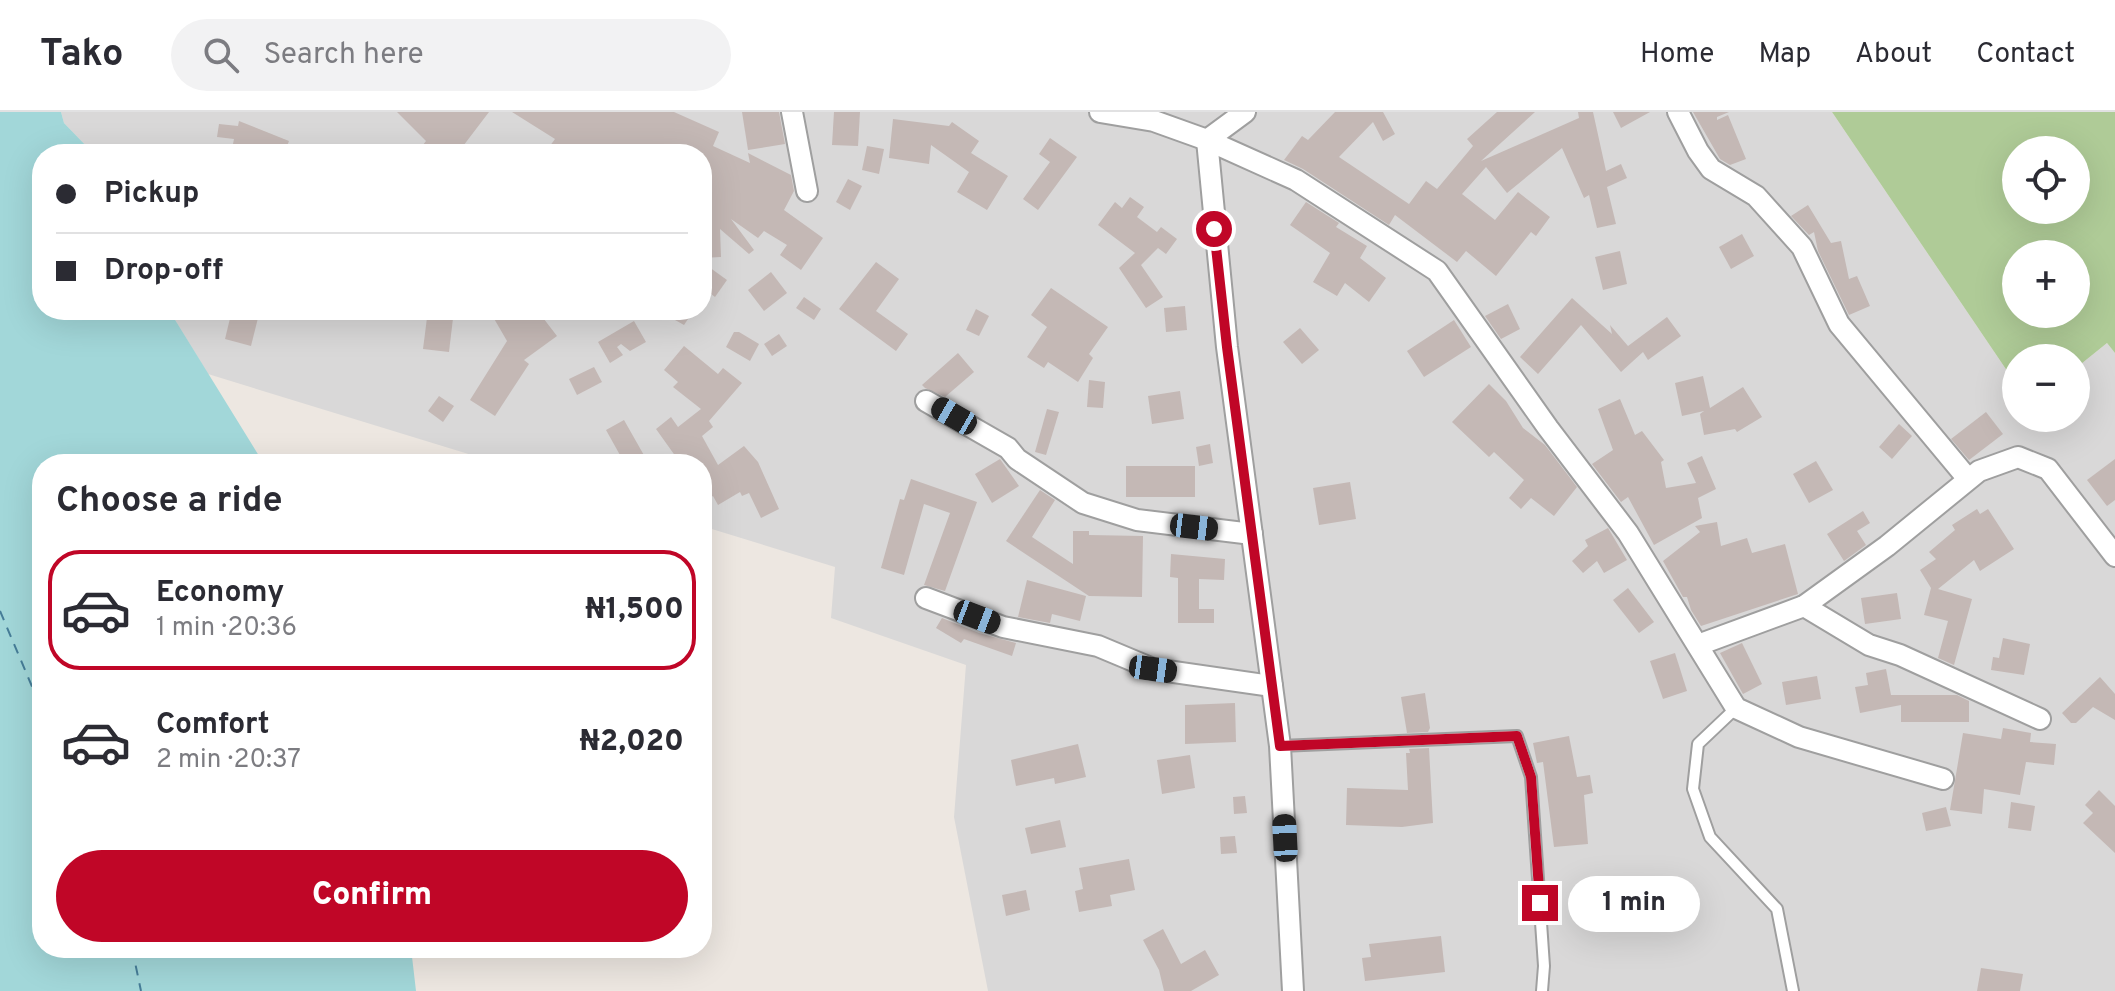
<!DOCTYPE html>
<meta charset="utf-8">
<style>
:root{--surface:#fff;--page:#f2f2f3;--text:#2b2b33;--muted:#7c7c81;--line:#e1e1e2;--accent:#c00627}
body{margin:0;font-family:Overpass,sans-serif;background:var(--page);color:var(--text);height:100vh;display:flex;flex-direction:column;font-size:30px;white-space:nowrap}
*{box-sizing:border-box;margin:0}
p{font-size:26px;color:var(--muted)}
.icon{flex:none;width:44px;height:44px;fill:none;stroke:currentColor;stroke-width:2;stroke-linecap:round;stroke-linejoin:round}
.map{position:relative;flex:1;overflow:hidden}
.details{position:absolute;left:32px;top:342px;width:680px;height:504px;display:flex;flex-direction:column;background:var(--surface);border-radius:32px;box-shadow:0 8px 32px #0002}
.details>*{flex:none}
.hud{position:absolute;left:32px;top:32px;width:680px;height:176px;border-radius:32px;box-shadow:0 8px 32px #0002;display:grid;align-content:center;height:176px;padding:0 24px;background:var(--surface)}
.fabs{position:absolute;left:2002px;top:24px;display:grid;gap:16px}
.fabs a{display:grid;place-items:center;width:88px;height:88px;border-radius:50%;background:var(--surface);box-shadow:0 8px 32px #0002;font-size:40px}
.end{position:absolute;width:36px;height:36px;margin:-18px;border:10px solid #c00627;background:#fff;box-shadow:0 0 0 4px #fff}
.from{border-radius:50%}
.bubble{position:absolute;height:56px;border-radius:28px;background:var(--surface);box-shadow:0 8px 32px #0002;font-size:26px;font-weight:800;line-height:56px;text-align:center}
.car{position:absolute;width:24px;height:48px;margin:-24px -12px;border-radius:10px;box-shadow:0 0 6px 2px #0007;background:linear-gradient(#222 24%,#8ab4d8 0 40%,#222 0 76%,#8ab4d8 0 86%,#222 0)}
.hud b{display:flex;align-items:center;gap:28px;height:76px;font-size:30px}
.hud b+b{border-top:2px solid var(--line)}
.hud i{width:20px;height:20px;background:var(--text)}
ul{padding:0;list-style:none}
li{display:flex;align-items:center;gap:24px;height:120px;margin:0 16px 12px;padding:0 8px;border:4px solid transparent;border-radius:32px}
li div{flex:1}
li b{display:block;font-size:30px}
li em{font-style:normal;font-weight:800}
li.current{border-color:var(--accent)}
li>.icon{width:72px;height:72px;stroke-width:1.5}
h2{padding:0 24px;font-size:36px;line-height:96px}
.action{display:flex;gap:16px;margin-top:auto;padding:16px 24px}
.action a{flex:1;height:92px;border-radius:48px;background:var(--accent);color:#fff;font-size:32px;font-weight:800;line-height:92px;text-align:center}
header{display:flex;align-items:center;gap:48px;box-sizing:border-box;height:112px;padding:0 40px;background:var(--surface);border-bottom:2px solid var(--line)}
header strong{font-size:38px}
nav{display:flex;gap:44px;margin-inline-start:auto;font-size:28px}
.search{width:560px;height:72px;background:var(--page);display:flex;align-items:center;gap:20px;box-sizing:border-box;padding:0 28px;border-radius:44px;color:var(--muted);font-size:30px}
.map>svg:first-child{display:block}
.residential{fill:#d9d8d8}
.forest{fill:#afcb97;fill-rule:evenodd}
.water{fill:#a2d7d9}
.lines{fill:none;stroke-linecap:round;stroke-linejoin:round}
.ferry{stroke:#467d98;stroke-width:2;stroke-dasharray:10 8;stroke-linecap:butt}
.building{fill:#c4b8b5}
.lane-casing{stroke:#9f9f9f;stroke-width:14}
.street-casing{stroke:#9f9f9f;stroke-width:24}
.lane{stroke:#fff;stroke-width:10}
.street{stroke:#fff;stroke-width:20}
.route{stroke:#c00627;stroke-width:10}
</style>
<header>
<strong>Tako</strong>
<div class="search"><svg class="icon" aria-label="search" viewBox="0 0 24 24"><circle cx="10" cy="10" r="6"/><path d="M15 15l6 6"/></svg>Search here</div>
<nav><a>Home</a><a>Map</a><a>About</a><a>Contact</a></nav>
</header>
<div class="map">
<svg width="2115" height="879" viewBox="0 0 2115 879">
<rect width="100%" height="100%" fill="#ede7e1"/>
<polygon class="residential" points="61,0 1832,0 2016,272 2016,306 2076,306 2076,256 2107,231 2115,241 2115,879 988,879 954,705 966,553 831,506 835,455 702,414 702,352 501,352 208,262 169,198 702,198 702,42 94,42 64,11"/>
<path class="forest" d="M1832,0H2115V241L2107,231L2076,256V246H2016V272ZM2016,38H2076V98H2016ZM2016,142H2076V202H2016Z"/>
<polygon class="water" points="0,0 61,0 64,11 94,42 42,42 42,198 169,198 264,352 42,352 42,836 411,836 416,879 0,879"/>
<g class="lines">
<g class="ferry">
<polyline points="0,499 42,598"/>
<polyline points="132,836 141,879"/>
</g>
</g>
<g class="building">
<polygon points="397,0 489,0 457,42 416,42 426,29"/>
<polygon points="512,0 674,0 719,20 713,34 750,51 748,41 791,63 794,79 784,98 823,126 801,158 780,143 787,133 764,119 758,126 731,107 754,138 749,142 720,117 721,145 702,146 702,42 654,42 627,34 624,42 544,42 555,27"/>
<polygon points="742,0 779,0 785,32 748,38"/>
<polygon points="834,0 860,0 858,34 832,33"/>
<polygon points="1335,0 1383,0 1395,22 1383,29 1373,10 1339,45 1409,92 1426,69 1437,77 1473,34 1467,27 1497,0 1535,0 1481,49 1579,6 1578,0 1593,0 1606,59 1621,52 1627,66 1607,75 1616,112 1597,116 1589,83 1584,86 1562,36 1507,81 1486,55 1462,82 1495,108 1518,80 1550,105 1536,124 1531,120 1496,164 1466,139 1457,150 1395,103 1389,113 1303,57 1284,48 1302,24 1308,28"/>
<polygon points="1613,0 1650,0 1621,16"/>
<polygon points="1693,0 1729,0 1717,5 1717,8 1728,3 1746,47 1730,53 1720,47"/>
<polygon points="893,7 949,14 952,10 979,29 971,41 1008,64 987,98 957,80 969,60 931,33 929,52 889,46"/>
<polygon points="239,9 289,29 284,42 231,42 234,27 217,25 219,12 238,14"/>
<polygon points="1050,26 1077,45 1038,98 1023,87 1050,50 1039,42"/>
<polygon points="867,34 884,37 879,62 862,58"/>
<polygon points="848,67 862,74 850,98 836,90"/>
<polygon points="1130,85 1144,95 1137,105 1157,120 1161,115 1177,127 1166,142 1158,136 1141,153 1163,185 1146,196 1119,156 1135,141 1098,113 1115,90 1122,96"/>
<polygon points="1306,90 1339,111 1336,115 1367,134 1360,146 1386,166 1369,190 1345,171 1337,184 1313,170 1330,141 1290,113"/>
<polygon points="1808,93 1831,131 1841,129 1849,167 1857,164 1870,194 1849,203 1818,139 1814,120 1809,123 1791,104"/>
<polygon points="1742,122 1754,144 1731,157 1719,135"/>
<polygon points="1620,139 1627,172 1603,178 1595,145"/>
<polygon points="702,150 727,168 715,185 702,175"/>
<polygon points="876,150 899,167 876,199 908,222 896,239 839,197"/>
<polygon points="771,160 787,181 764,199 748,178"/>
<polygon points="1051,176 1108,215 1089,242 1093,246 1078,270 1048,250 1044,256 1027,245 1047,215 1031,203"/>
<polygon points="804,185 821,197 814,208 796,196"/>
<polygon points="1572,186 1612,222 1610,213 1628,234 1667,205 1681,224 1648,248 1643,240 1621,260 1581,213 1538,262 1520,245"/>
<polygon points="1508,192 1520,217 1501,227 1485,204"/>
<polygon points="1185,194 1187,218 1166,220 1164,196"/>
<polygon points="976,197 989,204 979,224 966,218"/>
<polygon points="232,198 260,198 251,234 225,227"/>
<polygon points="428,198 454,198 449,240 423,237"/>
<polygon points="489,198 537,198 557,224 524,248 529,252 495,304 470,288 507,229"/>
<polygon points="657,198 694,198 684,213"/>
<polygon points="1454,208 1471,235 1424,265 1407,239"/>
<polygon points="634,209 646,230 630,239 621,232 617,235 623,243 610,251 598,230"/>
<polygon points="1300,216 1319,238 1302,252 1283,230"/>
<polygon points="734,220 739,220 759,232 750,249 726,235"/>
<polygon points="779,222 787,234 772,244 764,232"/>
<polygon points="684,234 718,262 723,256 742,271 709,309 713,315 702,324 718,353 744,334 758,350 779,397 761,406 749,381 742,384 740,380 718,393 713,384 702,390 702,352 681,352 656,317 671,305 678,315 701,297 673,275 678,270 664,258"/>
<polygon points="958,241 974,260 945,285 925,276 922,273"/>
<polygon points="594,255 602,270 577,283 569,267"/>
<polygon points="1703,264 1710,296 1743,275 1762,305 1737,320 1735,317 1704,323 1700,302 1704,299 1682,304 1675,271"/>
<polygon points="1089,268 1105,270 1103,296 1087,295"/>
<polygon points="1489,272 1506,289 1523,316 1545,333 1577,375 1554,404 1531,386 1521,397 1509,386 1524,368 1494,340 1489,345 1452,310"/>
<polygon points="1180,279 1184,307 1152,312 1148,284"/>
<polygon points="439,284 454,294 443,310 428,299"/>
<polygon points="1620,287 1635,323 1642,319 1664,348 1661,350 1666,376 1696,371 1687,351 1702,344 1716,377 1698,386 1702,406 1654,433 1628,385 1621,390 1592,352 1613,338 1598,297"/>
<polygon points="1047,297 1059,300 1046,343 1035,340"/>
<polygon points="1986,300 2003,322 1969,348 1951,327"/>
<polygon points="624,308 641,338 649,352 625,352 606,318"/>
<polygon points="1899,312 1912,324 1892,347 1879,335"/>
<polygon points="1210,332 1213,351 1199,354 1196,335"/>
<polygon points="1000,347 1019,374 992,391 975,362"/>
<polygon points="2115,347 2115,388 2107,394 2087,368"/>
<polygon points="1816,349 1833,378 1809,391 1793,362"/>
<rect x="1126" y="354" width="69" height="31"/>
<polygon points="911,367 977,390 945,479 924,473 950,401 924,392 904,463 881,456 900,387 904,388"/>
<polygon points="1350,370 1356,407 1319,413 1313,376"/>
<polygon points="1040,378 1055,388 1032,425 1073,452 1073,419 1089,419 1089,423 1143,424 1142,485 1089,484 1006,429"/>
<polygon points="1977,397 1980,402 1988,397 2014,437 1980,459 1974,448 1938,477 1972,487 1954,553 1938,546 1948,509 1924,503 1931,476 1920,458 1936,447 1929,440 1955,418 1952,413"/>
<polygon points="1863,399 1870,411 1857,419 1866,433 1844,449 1827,422"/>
<polygon points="1717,410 1721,434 1747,426 1752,441 1785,432 1798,482 1701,514 1691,498 1687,485 1683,485 1663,449 1700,420 1695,414"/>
<polygon points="1608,416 1627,448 1604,461 1597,449 1583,461 1572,449 1588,434 1585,428"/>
<polygon points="1171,442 1225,447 1224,468 1199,467 1199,497 1214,497 1214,511 1178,511 1178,466 1170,465"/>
<polygon points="1027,468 1086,484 1080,509 1052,502 1050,511 1018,505"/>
<polygon points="1628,476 1654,510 1639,521 1613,488"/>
<polygon points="1897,481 1901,507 1865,512 1861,486"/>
<polygon points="942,506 979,521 1016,531 1012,544 964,527 961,531 936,516"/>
<polygon points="2003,526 2030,532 2024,563 1991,558 1993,545 1999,546"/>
<polygon points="1742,531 1762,572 1743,582 1720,541"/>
<polygon points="1675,541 1687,579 1663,587 1650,549"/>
<polygon points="1886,557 1891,583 1957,583 1969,589 1969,610 1901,610 1901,593 1860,601 1855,575 1868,573 1866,561"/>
<polygon points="1817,564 1821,587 1786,593 1782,570"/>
<polygon points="2100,565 2115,582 2115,608 2093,595 2076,611 2071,611 2062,601"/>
<polygon points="1425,581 1430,616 1428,620 1407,621 1401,585"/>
<polygon points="1235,591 1236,630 1185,632 1185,593"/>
<polygon points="2003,616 2031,621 2030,630 2056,632 2054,653 2026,650 2020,683 1984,677 1982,702 1950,698 1963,621 2001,627"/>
<polygon points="1569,624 1577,665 1590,663 1593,681 1584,683 1588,732 1554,735 1543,650 1537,651 1533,631"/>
<polygon points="1078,632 1086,665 1055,672 1054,666 1016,674 1011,648"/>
<polygon points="1429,636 1433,711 1402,715 1346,713 1347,676 1408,678 1406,641 1410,641 1409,637"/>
<polygon points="1190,643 1195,676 1162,682 1157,648"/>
<polygon points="2099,678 2115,694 2115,741 2083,711 2093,701 2085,693"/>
<polygon points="1245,684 1247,701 1234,702 1233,685"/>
<polygon points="2011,690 2035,694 2031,719 2008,716"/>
<polygon points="1946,695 1951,714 1926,719 1922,701"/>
<polygon points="1060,708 1066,735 1031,742 1025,716"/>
<polygon points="1235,724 1237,741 1221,742 1220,725"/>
<polygon points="1129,747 1135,778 1110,783 1112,794 1079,800 1075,779 1083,777 1079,756"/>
<polygon points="1026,778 1030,798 1006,804 1002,783"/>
<polygon points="1163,817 1181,852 1205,838 1219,863 1191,879 1164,879 1159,858 1143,828"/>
<polygon points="1441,824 1445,860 1365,869 1362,846 1371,845 1369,832"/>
<polygon points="1981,856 2023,862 2020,879 1977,879"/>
</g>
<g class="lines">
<g class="lane-casing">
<g id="lane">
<polyline points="1736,596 1698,632 1693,677 1710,725 1777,797 1793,879"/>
<polyline points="1280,634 1517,624 1531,665 1544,854 1542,879"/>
</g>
</g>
<g class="street-casing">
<g id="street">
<polyline points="792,0 807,79"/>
<polyline points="1100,0 1154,9 1207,28 1296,68 1437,159 1548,316 1628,421 1736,596 1799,625 1943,667"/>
<polyline points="1245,0 1207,28 1227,235 1280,634 1293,879"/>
<polyline points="1678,0 1698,39 1711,57 1756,84 1802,135 1839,212 1968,367"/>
<polyline points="926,289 1008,336 1017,347 1083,391 1137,408 1252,422"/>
<polyline points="926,486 1003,515 1098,534 1153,557 1272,574"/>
<polyline points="1804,494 1869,533 1900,543 2040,607"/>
<polyline points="1698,533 1804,494 1887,434 1979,359 2018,345 2048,357 2115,444"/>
</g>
</g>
<use href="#lane" class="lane"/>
<use href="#street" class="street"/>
</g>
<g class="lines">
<polyline class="route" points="1214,117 1227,235 1280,634 1517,624 1531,665 1540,791"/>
</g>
</svg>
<div class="fabs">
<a><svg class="icon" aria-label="locate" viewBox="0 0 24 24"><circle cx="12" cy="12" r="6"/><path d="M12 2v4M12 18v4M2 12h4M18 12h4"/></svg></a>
<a>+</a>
<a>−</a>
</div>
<i class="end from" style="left:1214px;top:117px"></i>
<i class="end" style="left:1540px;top:791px"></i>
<div class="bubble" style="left:1568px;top:764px;width:132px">1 min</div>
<i class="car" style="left:954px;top:304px;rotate:300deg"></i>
<i class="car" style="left:1194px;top:415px;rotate:97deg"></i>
<i class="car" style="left:977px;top:505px;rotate:111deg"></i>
<i class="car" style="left:1153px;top:557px;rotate:98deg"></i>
<i class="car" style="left:1285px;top:726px;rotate:357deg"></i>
<div class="hud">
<b><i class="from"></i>Pickup</b>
<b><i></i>Drop-off</b>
</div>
<section class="details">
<h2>Choose a ride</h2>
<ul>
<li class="current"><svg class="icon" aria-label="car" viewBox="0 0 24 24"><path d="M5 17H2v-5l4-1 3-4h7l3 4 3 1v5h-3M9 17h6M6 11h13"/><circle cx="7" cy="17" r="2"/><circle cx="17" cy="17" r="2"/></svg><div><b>Economy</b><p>1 min · 20:36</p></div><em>₦1,500</em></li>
<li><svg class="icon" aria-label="car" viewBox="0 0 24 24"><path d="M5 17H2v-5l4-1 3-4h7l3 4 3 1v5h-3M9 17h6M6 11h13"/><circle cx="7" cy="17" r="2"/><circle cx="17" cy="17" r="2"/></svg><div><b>Comfort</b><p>2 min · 20:37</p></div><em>₦2,020</em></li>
</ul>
<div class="action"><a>Confirm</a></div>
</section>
</div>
